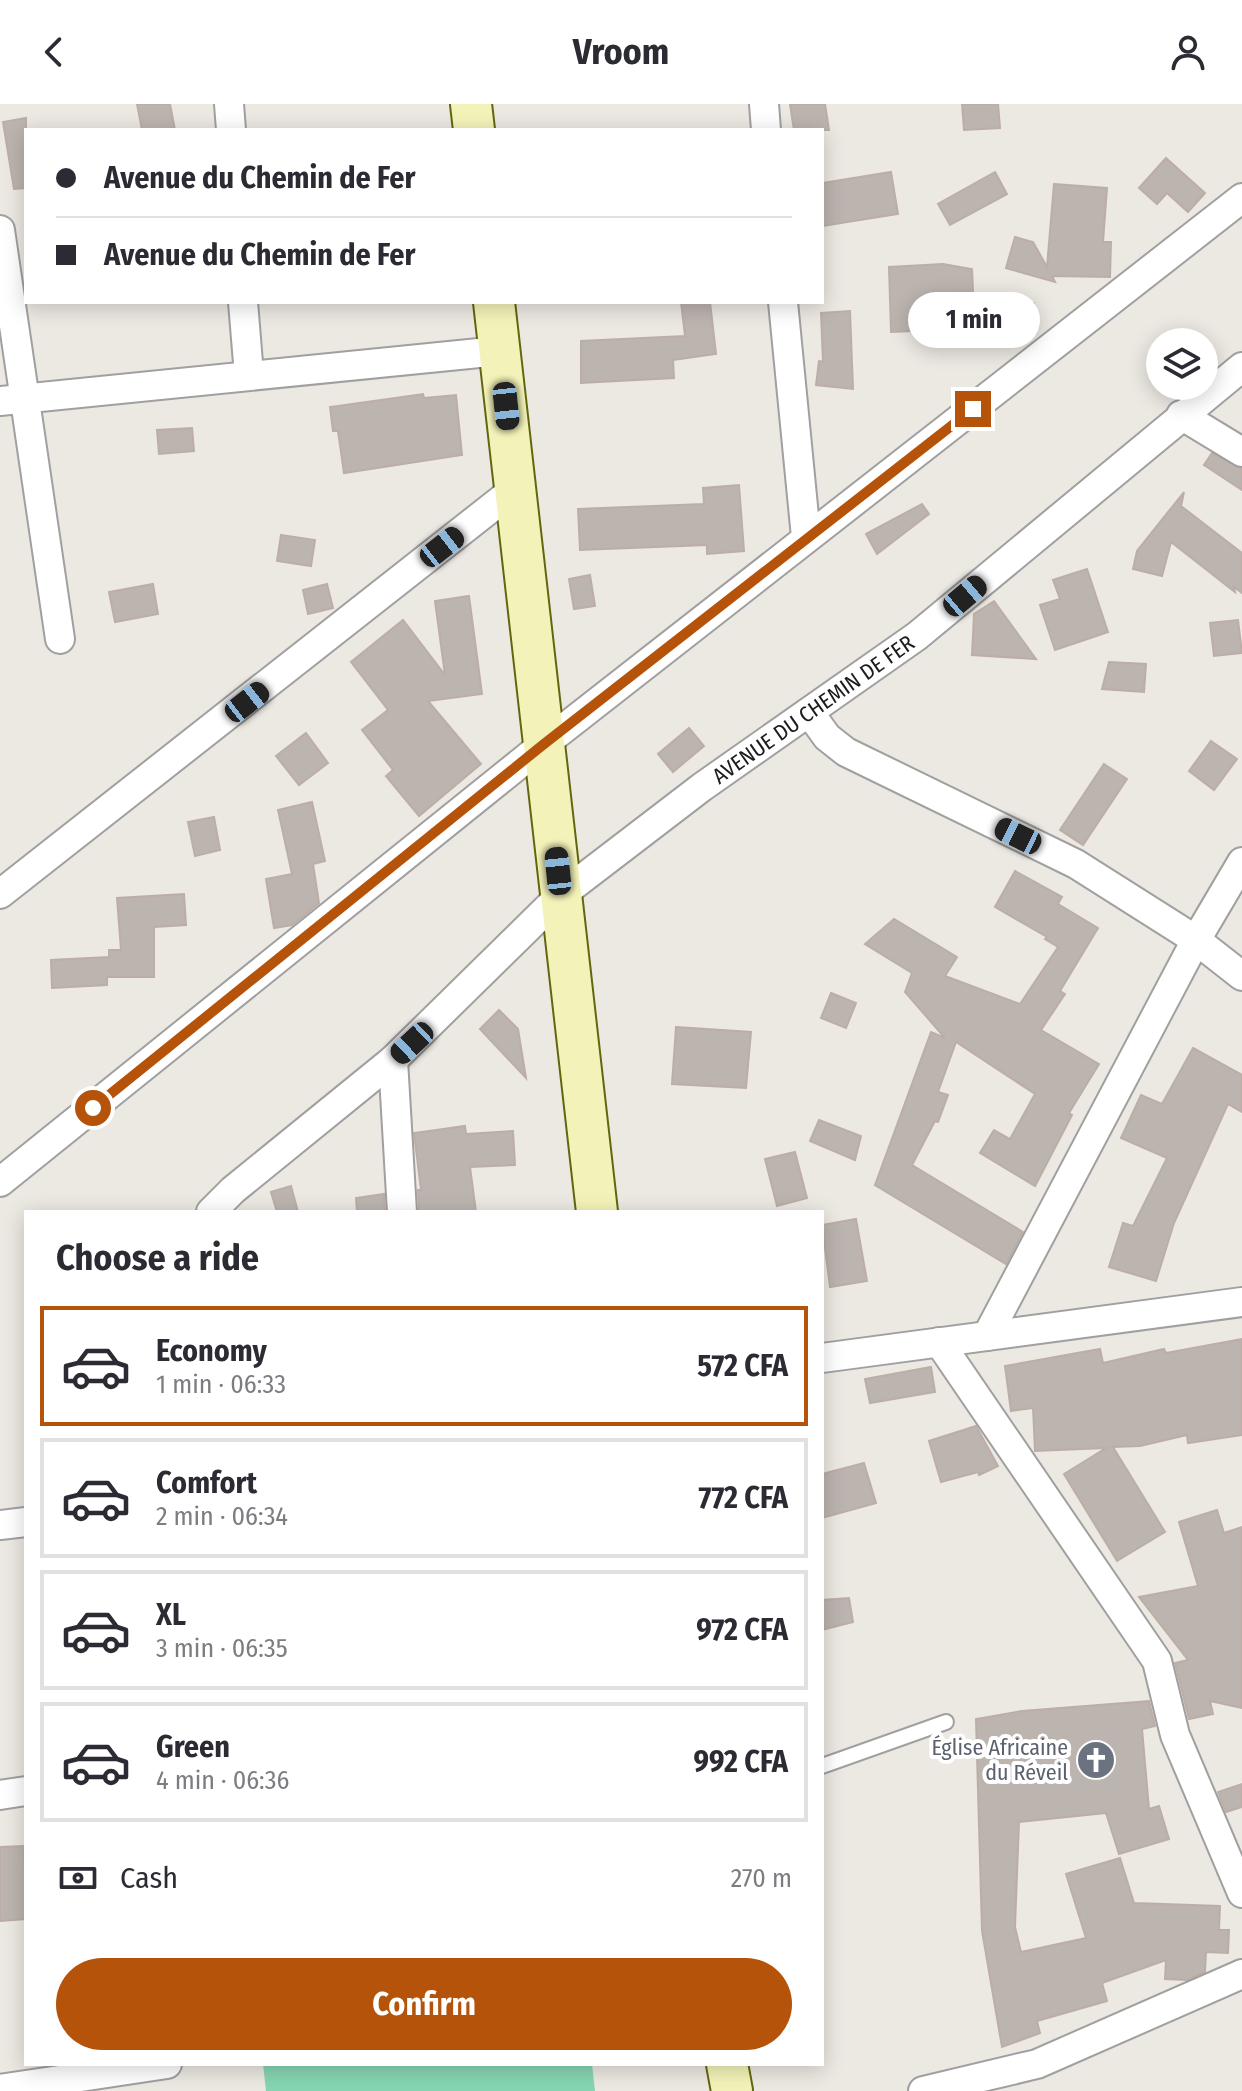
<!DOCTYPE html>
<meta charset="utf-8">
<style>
:root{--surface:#fff;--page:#f2f2f3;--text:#2b2b33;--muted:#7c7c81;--line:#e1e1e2;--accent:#b45309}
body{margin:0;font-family:"Fira Sans Condensed",sans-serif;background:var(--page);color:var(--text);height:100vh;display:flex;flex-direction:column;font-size:30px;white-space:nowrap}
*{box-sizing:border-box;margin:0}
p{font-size:26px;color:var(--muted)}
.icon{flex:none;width:44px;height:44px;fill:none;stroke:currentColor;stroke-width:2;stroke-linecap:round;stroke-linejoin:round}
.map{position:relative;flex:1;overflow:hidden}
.sheet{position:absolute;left:24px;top:1106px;width:800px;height:856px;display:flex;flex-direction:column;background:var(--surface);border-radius:0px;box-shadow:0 4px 20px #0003}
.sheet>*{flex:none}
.top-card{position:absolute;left:24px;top:24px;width:800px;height:176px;border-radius:0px;box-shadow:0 4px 20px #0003;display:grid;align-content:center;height:176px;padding:0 32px;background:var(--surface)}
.controls{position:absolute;left:1146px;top:224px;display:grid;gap:16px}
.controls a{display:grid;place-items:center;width:72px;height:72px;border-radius:50%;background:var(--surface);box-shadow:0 4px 20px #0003;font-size:40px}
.end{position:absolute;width:36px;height:36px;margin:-18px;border:10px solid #b45309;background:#fff;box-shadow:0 0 0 4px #fff}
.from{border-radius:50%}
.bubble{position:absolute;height:56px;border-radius:28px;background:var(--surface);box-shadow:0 4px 20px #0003;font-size:26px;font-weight:700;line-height:56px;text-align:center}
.car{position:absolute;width:24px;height:48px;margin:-24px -12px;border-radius:10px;box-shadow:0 0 6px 2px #0007;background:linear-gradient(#222 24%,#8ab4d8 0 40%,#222 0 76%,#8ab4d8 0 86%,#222 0)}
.top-card b{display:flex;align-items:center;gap:28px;height:76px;font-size:30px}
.top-card b+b{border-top:2px solid var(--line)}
.top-card i{width:20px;height:20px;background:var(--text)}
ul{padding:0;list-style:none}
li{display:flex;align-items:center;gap:24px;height:120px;margin:0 16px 12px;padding:0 16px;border:4px solid var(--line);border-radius:0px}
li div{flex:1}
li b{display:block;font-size:30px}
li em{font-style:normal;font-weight:700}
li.selected{border-color:var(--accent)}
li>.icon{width:72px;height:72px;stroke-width:1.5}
h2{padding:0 32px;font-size:36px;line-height:96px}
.pay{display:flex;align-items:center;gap:20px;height:88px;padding:0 32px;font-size:30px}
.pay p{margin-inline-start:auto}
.cta{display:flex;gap:16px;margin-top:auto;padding:16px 32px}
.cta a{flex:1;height:92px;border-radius:48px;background:var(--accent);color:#fff;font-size:32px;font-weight:700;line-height:92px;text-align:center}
header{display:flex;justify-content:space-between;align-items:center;height:104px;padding:0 32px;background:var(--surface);font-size:36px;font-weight:700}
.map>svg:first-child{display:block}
.pitch{fill:#86d5b2}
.building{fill:#bcb4af;stroke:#bcaea6;stroke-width:2}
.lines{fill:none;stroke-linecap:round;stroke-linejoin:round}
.lane-casing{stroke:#a0a0a0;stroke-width:18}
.street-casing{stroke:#a0a0a0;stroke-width:32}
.secondary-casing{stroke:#62670e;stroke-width:44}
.lane{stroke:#fff;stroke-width:14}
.street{stroke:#fff;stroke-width:28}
.secondary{stroke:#f3f3b9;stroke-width:40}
.route{stroke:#b45309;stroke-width:10}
.labels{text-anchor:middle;stroke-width:8;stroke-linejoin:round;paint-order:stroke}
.street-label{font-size:22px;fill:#1c1c1c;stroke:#fff}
.worship-label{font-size:22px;fill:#5b616d;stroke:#fff;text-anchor:end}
</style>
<header><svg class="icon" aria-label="back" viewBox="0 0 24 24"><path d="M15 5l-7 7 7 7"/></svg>Vroom<svg class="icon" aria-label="person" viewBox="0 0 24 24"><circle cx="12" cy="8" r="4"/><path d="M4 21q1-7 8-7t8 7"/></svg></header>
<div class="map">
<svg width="1242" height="1987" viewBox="0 0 1242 1987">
<rect width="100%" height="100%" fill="#ece8e2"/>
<polygon class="pitch" points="263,1960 592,1960 595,1987 266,1987"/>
<g class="building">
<polygon points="137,0 170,0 175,26 142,26"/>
<polygon points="790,0 825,0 829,26 794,26"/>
<polygon points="962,0 998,0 1000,24 964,26"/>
<polygon points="26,14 26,84 14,85 3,18"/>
<polygon points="1166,54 1205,89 1188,108 1167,89 1157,100 1139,84"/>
<polygon points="891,68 898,110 822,122 822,79"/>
<polygon points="995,68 1007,90 950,121 938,100"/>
<polygon points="1054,80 1107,84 1103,138 1111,138 1110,173 1052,172 1055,178 1006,164 1015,133 1033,138 1047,163"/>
<polygon points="943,160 972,165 973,187 939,190 937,226 891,228 889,163"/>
<polygon points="681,198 710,198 716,250 673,256 674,274 581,279 581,237 685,232"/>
<polygon points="1034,199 1037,219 988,226 995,204"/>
<polygon points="850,207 853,285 816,281 819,257 823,258 821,209"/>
<polygon points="423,290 424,294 456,291 462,351 344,369 338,327 333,327 330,303"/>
<polygon points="192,324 194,347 159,350 157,326"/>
<polygon points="1212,349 1242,365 1242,386 1204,361"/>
<polygon points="739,381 744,447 707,450 707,441 580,446 578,405 704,400 703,384"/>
<polygon points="1184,388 1181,402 1242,449 1242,489 1234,483 1235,488 1171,438 1162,472 1133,465 1137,447"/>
<polygon points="922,400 929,410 877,450 866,430"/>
<polygon points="281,431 315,436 311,462 277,457"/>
<polygon points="1087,465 1108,528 1055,546 1040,501 1060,495 1053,476"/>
<polygon points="590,471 595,502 574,505 569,475"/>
<polygon points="153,480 158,510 115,518 109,488"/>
<polygon points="327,480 333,504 308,510 303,486"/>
<polygon points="469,492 482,590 428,597 481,660 419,712 386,672 393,666 362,626 388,606 351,558 403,516 445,571 435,497"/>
<polygon points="994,497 1036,555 972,551 974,510"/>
<polygon points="1238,516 1242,549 1214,552 1210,519"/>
<polygon points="1109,558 1146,560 1144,588 1102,585"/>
<polygon points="689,624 704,642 673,668 658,650"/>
<polygon points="306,629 328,659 299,681 276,652"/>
<polygon points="1211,637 1237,655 1214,686 1189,667"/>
<polygon points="1104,660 1127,675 1083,741 1060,726"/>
<polygon points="312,698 325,757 313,760 319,799 292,821 274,824 266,775 292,770 278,706"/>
<polygon points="214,713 220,746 195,752 188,718"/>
<polygon points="1015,767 1062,793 1058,800 1098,824 1060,887 1065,890 1041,926 1099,960 1069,1009 1072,1011 1035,1082 980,1049 994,1026 1010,1035 1035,990 956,938 938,988 948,991 938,1018 935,1017 912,1061 1023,1128 1006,1160 875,1081 931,928 945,934 905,888 912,869 865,840 894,815 957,853 945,872 1020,900 1058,843 1045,835 1047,833 995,803"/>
<polygon points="184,790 186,821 154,823 154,873 107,873 107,881 52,884 51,856 109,853 109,846 121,846 117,794"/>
<polygon points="831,889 856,899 846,924 821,914"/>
<polygon points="499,906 518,925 526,974 480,925"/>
<polygon points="676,923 751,928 746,984 672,980"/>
<polygon points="1193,944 1242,971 1242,1008 1228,1000 1174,1119 1156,1177 1109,1163 1123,1119 1133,1122 1167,1054 1121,1034 1141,991 1162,1000"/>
<polygon points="819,1016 861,1032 855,1056 810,1037"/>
<polygon points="465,1022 466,1030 513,1027 515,1061 470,1063 476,1108 419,1108 418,1086 421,1086 414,1029"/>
<polygon points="795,1048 807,1094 777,1102 765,1055"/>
<polygon points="291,1082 298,1108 277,1108 271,1088"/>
<polygon points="384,1090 385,1108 357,1108 356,1094"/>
<polygon points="856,1115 867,1177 830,1183 822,1121"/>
<polygon points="1242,1235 1242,1331 1188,1339 1187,1331 1140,1342 1113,1343 1165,1428 1117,1457 1064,1370 1106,1344 1035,1347 1033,1304 1011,1307 1005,1262 1100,1245 1103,1259 1164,1245 1166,1249"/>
<polygon points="931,1263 935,1288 870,1299 865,1275"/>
<polygon points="976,1322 998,1362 979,1371 978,1368 941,1378 929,1337"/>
<polygon points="864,1359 876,1399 822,1414 822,1370"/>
<polygon points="1217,1406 1224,1429 1242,1423 1242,1604 1210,1597 1213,1610 1189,1615 1175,1559 1188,1556 1139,1493 1198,1482 1179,1418"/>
<polygon points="849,1494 853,1518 822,1526 822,1496"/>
<polygon points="1149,1597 1155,1622 1142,1625 1149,1705 1159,1702 1169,1735 1119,1750 1106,1709 1019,1718 1015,1823 1021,1848 1086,1834 1066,1770 1120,1754 1134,1799 1220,1802 1219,1826 1229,1826 1228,1849 1206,1848 1205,1868 1187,1876 1165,1875 1166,1856 1102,1879 1107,1897 1037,1917 1040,1929 1002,1943 982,1827 976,1615 1022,1607"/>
<polygon points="1242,1680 1242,1703 1226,1708 1218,1688"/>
<polygon points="24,1742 26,1815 0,1817 0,1743"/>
</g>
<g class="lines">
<g class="lane-casing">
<polyline id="lane" points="822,1662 946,1618"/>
</g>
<g class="street-casing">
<g id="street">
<polyline points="229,0 231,26"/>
<polyline points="764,0 766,26"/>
<polyline points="0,126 60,535"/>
<polyline points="243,198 249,271"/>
<polyline points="783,198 806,433"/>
<polyline points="0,297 499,247"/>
<polyline points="1181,311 1242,348"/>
<polyline points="809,608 827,633 846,648 1076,760 1196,836 1242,872"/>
<polyline points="0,790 515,385"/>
<polyline points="393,956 402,1108"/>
<polyline points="0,1078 544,640 1242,94"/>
<path id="s1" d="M211,1108L233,1086L393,956L561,791L702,683L917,532L1242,263"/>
<polyline points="987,1232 1196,836 1242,758"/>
<polyline points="939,1238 1157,1557 1175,1631 1242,1789"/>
<polyline points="822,1254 1242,1198"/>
<polyline points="0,1421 26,1418"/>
<polyline points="0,1691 26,1687"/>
<polyline points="0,1985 167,1960"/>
<polyline points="923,1987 1037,1960 1242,1870"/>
</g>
</g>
<g class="secondary-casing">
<g id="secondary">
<polyline points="471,0 474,26"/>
<polyline points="494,198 597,1108"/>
<polyline points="727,1960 732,1987"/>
</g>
</g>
<use href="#lane" class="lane"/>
<use href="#street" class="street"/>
<use href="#secondary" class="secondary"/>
</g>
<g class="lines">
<polyline class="route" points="93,1004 544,640 973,305"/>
</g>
<defs>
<g id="church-disc" transform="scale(2)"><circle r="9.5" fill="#6b7280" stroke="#fff"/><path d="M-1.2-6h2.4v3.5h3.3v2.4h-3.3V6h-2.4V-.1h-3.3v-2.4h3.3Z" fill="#fff"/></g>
</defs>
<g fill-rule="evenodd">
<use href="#church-disc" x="1096" y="1656"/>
</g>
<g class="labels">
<g class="street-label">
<text dy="8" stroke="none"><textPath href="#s1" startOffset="786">AVENUE DU CHEMIN DE FER</textPath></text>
</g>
<g class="worship-label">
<text x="1068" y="1651">Église Africaine<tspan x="1068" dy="25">du Réveil</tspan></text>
</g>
</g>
</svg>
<div class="controls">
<a><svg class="icon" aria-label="layers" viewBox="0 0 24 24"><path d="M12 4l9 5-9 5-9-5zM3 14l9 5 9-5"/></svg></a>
</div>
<i class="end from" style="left:93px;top:1004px"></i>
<i class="end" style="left:973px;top:305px"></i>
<div class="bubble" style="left:908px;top:188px;width:132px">1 min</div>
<i class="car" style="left:506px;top:302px;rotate:174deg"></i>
<i class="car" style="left:442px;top:443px;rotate:52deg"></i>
<i class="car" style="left:965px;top:492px;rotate:50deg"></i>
<i class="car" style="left:247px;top:598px;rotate:52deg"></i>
<i class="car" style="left:1018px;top:732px;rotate:296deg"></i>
<i class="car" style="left:558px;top:767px;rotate:354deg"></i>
<i class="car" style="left:412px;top:939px;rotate:227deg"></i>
<div class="top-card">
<b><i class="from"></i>Avenue du Chemin de Fer</b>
<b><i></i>Avenue du Chemin de Fer</b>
</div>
<section class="sheet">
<h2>Choose a ride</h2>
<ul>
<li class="selected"><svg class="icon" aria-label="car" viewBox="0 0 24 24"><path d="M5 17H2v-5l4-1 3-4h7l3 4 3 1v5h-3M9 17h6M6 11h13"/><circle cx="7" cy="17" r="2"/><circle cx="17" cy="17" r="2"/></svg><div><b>Economy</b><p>1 min · 06:33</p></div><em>572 CFA</em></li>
<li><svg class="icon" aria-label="car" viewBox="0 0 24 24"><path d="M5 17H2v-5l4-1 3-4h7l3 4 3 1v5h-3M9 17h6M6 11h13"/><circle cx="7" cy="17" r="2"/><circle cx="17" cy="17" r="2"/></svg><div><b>Comfort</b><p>2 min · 06:34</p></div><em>772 CFA</em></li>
<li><svg class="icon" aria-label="car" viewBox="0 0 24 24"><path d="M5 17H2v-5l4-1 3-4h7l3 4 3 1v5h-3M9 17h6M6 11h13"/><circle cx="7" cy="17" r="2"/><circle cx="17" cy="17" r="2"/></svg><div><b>XL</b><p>3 min · 06:35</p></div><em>972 CFA</em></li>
<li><svg class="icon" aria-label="car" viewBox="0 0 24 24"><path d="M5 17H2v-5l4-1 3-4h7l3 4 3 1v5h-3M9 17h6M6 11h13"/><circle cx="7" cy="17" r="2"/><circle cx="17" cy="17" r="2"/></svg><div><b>Green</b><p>4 min · 06:36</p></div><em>992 CFA</em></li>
</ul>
<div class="pay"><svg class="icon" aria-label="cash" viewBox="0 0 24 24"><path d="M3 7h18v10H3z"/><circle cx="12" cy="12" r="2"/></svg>Cash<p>270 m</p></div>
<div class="cta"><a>Confirm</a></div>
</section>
</div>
